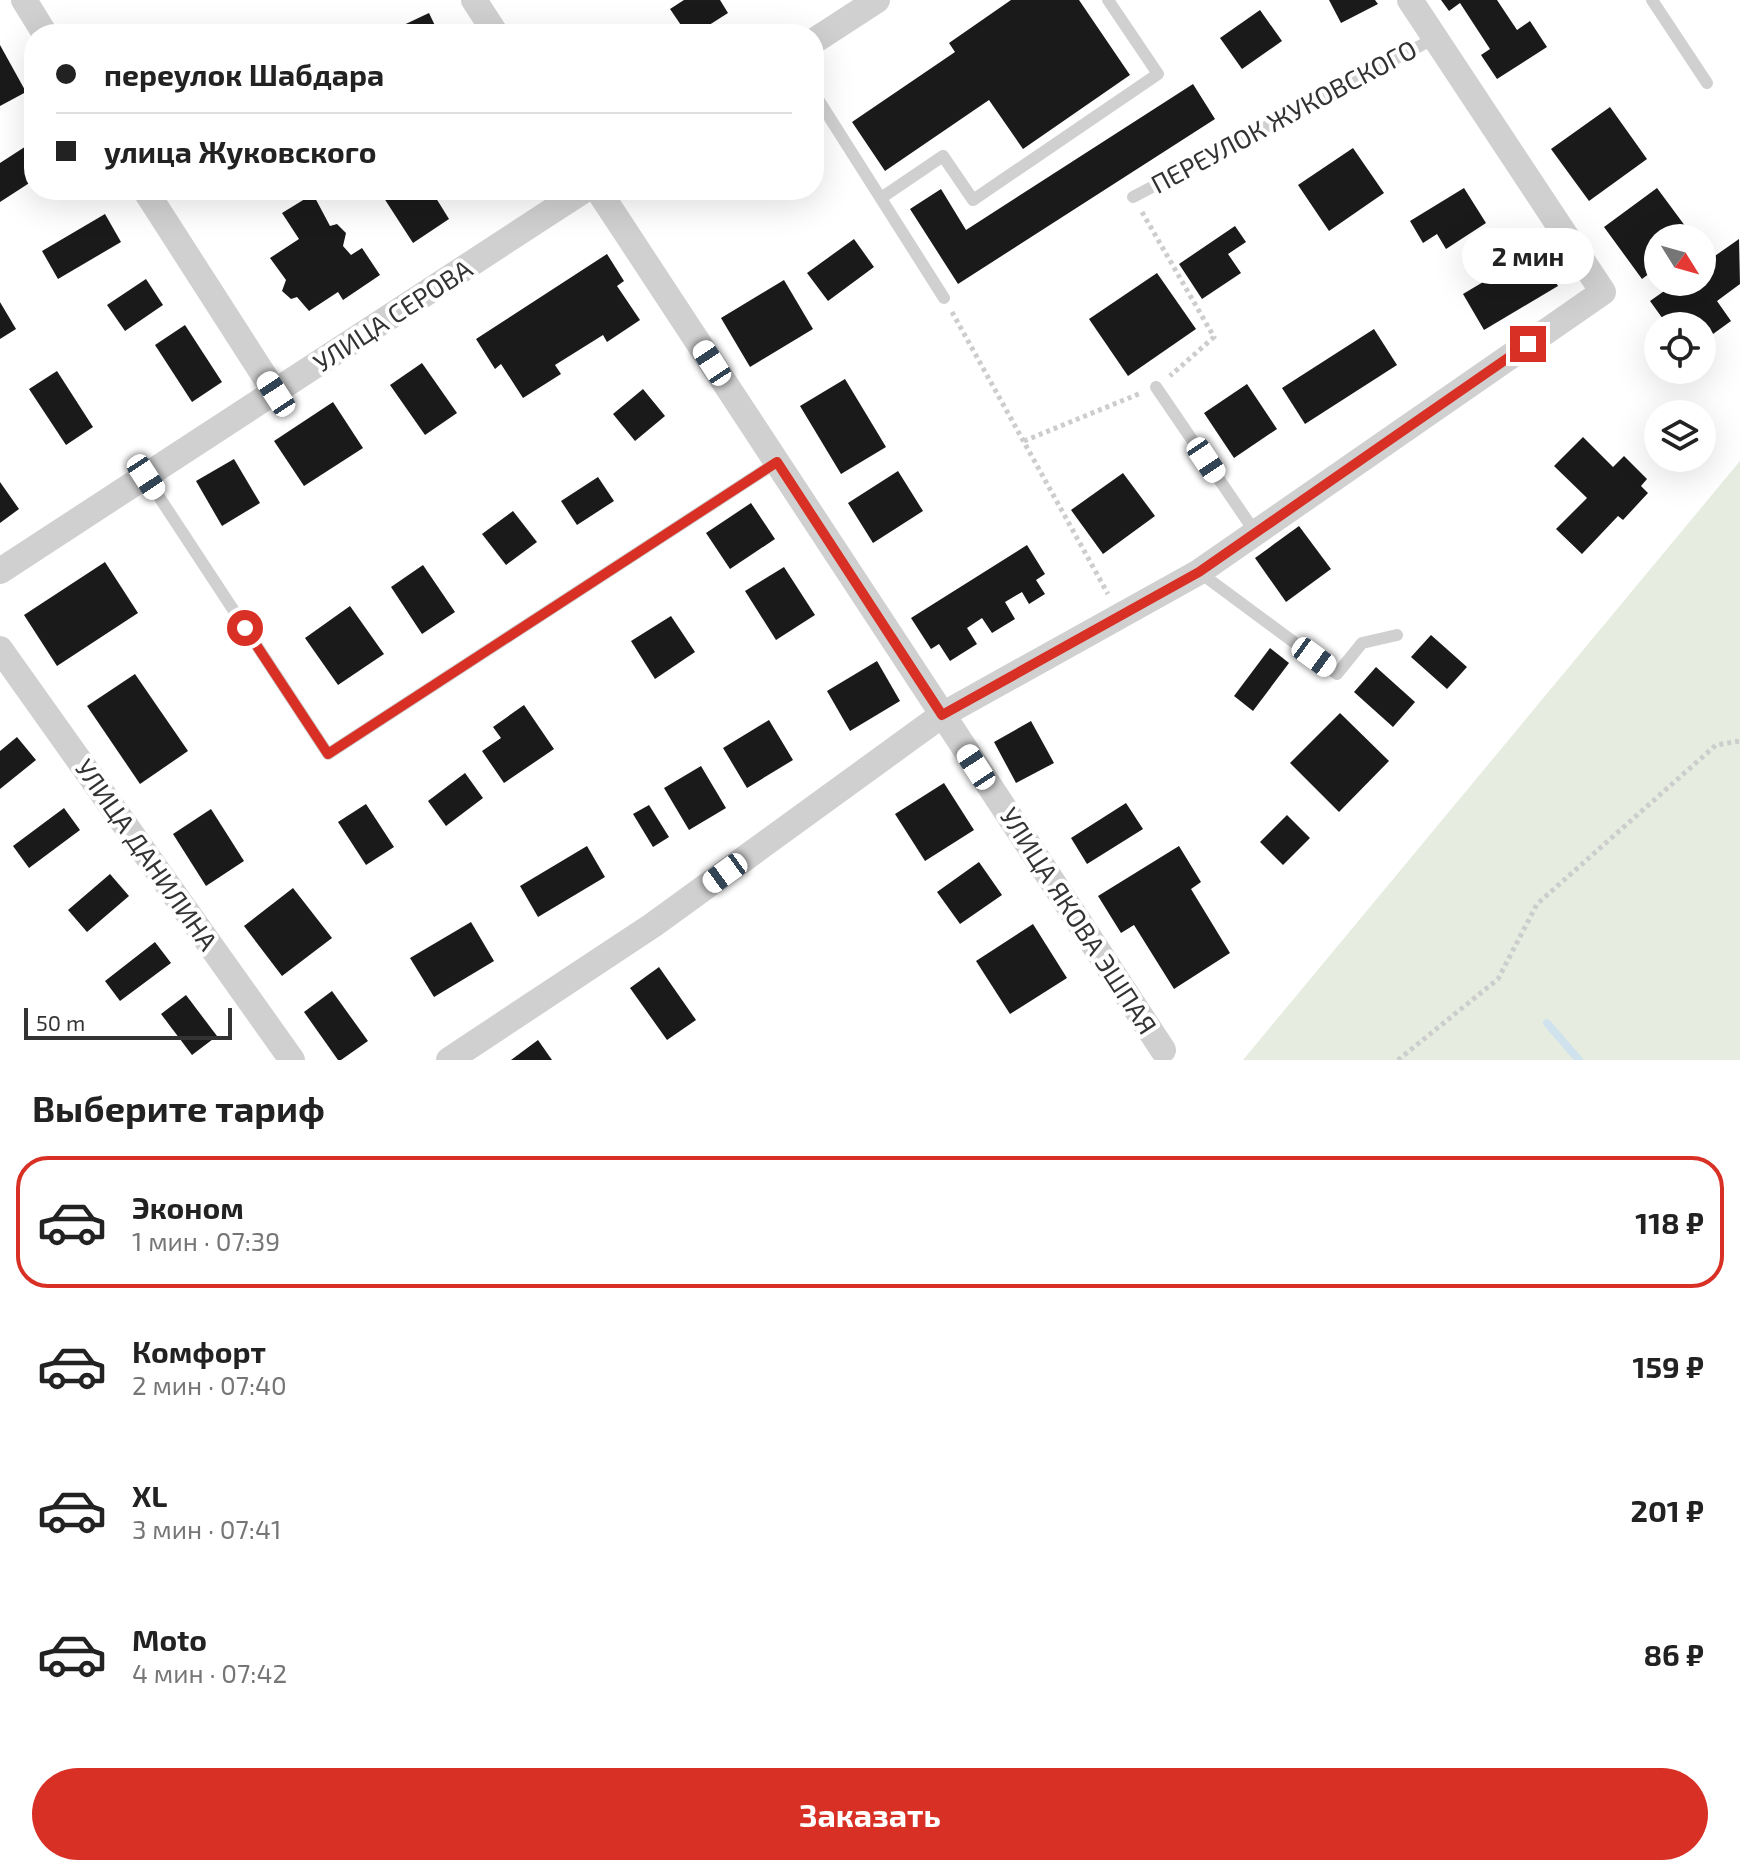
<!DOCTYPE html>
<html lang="ru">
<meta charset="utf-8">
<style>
:root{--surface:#fff;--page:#f2f2f2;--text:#222;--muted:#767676;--line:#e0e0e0;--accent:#d93025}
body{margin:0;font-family:"Exo 2",sans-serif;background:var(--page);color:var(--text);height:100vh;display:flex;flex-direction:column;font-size:30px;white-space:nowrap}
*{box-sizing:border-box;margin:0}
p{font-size:26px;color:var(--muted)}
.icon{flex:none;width:44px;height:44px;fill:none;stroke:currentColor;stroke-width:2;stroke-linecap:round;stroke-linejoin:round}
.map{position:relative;height:1060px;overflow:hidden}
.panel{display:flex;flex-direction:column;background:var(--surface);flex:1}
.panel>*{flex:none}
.banner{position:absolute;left:24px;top:24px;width:800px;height:176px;border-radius:32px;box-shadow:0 8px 32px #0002;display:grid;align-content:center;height:176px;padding:0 32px;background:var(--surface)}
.needle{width:52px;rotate:127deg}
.controls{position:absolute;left:1644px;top:224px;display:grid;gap:16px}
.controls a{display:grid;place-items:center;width:72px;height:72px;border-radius:50%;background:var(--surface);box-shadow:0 8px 32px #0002;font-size:40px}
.scale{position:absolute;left:24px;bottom:20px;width:208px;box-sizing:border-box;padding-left:8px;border:4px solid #333;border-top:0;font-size:22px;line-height:28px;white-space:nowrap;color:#333;-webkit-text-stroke:6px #fff;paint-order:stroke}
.end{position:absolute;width:36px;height:36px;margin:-18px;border:10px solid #d93025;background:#fff;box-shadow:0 0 0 4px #fff}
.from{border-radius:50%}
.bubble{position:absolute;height:56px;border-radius:28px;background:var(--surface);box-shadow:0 8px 32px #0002;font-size:26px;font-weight:700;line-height:56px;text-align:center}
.car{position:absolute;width:24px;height:48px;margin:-24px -12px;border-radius:10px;box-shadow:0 0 6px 2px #0007;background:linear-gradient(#fff 24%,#345 0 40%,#fff 0 76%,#345 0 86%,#fff 0)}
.banner b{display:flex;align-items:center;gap:28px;height:76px;font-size:30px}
.banner b+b{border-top:2px solid var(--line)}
.banner i{width:20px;height:20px;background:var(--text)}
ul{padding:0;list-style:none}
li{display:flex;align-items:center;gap:24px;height:132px;margin:0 16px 12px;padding:0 16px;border:4px solid transparent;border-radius:32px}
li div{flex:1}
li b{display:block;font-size:30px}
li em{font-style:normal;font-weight:700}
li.current{border-color:var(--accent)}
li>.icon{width:72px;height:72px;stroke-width:1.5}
h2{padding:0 32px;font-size:36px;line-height:96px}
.button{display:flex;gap:16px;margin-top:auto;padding:16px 32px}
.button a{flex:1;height:92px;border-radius:48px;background:var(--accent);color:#fff;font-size:32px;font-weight:700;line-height:92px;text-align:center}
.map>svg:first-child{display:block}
.green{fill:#e6ecdf}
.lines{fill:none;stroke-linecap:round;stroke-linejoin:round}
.stream{stroke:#cfe2ee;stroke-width:8}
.building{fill:#1a1a1a}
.path{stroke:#cdcdcd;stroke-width:5;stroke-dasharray:4 4;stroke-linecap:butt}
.lane{stroke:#d0d0d0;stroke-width:12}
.street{stroke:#d0d0d0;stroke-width:26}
.route{stroke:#d93025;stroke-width:10}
.labels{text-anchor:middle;stroke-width:8;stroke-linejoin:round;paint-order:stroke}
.street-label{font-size:26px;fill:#333;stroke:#fff}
</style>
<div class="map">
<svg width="1740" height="1060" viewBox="0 0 1740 1060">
<rect width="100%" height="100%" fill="#fff"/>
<polygon class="green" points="1740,461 1740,1060 1243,1060"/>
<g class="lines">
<polyline class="stream" points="1547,1023 1579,1060"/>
</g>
<g class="building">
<polygon points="684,0 720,0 728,13 695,34 687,34 670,9"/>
<polygon points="1011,0 1079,0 1130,75 1023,149 989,100 885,171 852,122 955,52 949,43"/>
<polygon points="1329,0 1375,0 1378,4 1341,23"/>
<polygon points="1441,0 1497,0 1517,30 1530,21 1547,47 1497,79 1481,55 1490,49 1460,3 1449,11"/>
<polygon points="1260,10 1282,41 1242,69 1220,38"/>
<polygon points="429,13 439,34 394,34 393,30"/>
<polygon points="0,45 26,92 0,106"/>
<polygon points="1193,84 1215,119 958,284 910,209 941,189 966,230"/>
<polygon points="1610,107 1647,159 1589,201 1551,149"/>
<polygon points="34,141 34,180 0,202 0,163"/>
<polygon points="1353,148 1384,193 1329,231 1298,185"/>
<polygon points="1464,188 1486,223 1446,249 1437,234 1423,243 1410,221"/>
<polygon points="1657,188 1694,238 1658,238 1658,267 1642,279 1604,227"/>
<polygon points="390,190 431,190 449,219 413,243 382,195"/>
<polygon points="313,194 330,226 337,224 346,233 343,246 351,255 362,248 380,275 343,300 338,292 309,311 297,297 291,299 282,291 286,280 270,258 299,239 282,213"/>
<polygon points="105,214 121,242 58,279 42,251"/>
<polygon points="1235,226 1246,242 1228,254 1241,273 1202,299 1179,264"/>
<polygon points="854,239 874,267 828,301 807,273"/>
<polygon points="1739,239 1740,284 1717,301 1731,321 1702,342 1702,326 1668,326 1650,301 1677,282 1702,282 1702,265"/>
<polygon points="1537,250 1558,286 1484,330 1463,294"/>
<polygon points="607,254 624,281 617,286 640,320 607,342 603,335 555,365 561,374 523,398 501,364 495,369 476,339"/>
<polygon points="1157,273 1196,329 1128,376 1089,319"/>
<polygon points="146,279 163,305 125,331 107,305"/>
<polygon points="784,280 813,329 750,367 721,318"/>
<polygon points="0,302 16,329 0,339"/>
<polygon points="185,325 222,382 192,402 155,345"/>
<polygon points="1374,329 1397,365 1305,424 1282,388"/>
<polygon points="422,363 457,413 425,435 390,385"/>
<polygon points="57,371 93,427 66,445 29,389"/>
<polygon points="845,379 886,447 841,474 800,406"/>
<polygon points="1247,384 1277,429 1234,458 1204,413"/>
<polygon points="643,389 665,416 635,441 613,414"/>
<polygon points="333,402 363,448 304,486 274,441"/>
<polygon points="1583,437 1613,467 1624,456 1647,479 1641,486 1648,493 1623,520 1618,516 1582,554 1556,529 1587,498 1554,466"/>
<polygon points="234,459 260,503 222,526 196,481"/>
<polygon points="898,471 923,511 873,543 848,503"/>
<polygon points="1123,473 1155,516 1103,554 1071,510"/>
<polygon points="598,477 614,501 577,525 561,501"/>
<polygon points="0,482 19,509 0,523"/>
<polygon points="751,503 775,539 730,569 706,533"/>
<polygon points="513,511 537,542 506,565 482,534"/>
<polygon points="1299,526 1331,569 1286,602 1255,558"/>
<polygon points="1027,545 1045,574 1036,580 1045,594 1029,604 1022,592 1005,602 1015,619 992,633 982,618 967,628 977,644 950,661 939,644 931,649 911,618"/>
<polygon points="105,562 138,613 57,666 24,615"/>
<polygon points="423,565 455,612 422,634 391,587"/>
<polygon points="784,567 815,615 776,640 745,591"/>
<polygon points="350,606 384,654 338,685 305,638"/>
<polygon points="671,616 695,652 655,679 631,641"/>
<polygon points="1431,635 1467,667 1447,689 1411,657"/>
<polygon points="1270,648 1289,663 1253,711 1234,696"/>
<polygon points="877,661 900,701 850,731 827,691"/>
<polygon points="1376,667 1415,702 1393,727 1354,692"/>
<polygon points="135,674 188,751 140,784 87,706"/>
<polygon points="524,705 554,749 504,783 482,751 501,738 493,727"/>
<polygon points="1340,713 1389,761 1339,812 1290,763"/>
<polygon points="769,720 793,760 747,788 723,748"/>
<polygon points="1031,721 1054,763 1016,783 994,742"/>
<polygon points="17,737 36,760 0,789 0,751"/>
<polygon points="701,766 726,808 689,830 664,788"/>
<polygon points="465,773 483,798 446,826 428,801"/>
<polygon points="944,783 974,830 925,861 895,814"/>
<polygon points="1126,803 1143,829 1087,864 1071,838"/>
<polygon points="366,804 394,847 366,865 338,822"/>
<polygon points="649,805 669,837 653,847 633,814"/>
<polygon points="64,808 80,830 29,868 13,846"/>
<polygon points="211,809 244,861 206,886 173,834"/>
<polygon points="1287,815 1310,838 1283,865 1260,842"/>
<polygon points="587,846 605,877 538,917 520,886"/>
<polygon points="1179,846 1201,882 1191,889 1230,953 1174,989 1134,925 1121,933 1098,896"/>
<polygon points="979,862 1002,895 960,924 937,892"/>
<polygon points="110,874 129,896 87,932 68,910"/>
<polygon points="293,888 332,938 282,976 244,926"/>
<polygon points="471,922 494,961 434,997 410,958"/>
<polygon points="1033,924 1067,978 1010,1014 976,961"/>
<polygon points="155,942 171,963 120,1001 105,981"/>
<polygon points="659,967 696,1020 667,1040 630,988"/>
<polygon points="332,991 368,1041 341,1060 338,1060 304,1012"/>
<polygon points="186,995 217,1036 192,1055 161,1014"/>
<polygon points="538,1040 552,1060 511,1060"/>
</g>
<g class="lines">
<g class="path">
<polyline points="1142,212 1214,337 1170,376"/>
<polyline points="952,312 1108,594"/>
<polyline points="1024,441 1141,393"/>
<polyline points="1398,1060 1498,979 1537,904 1716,745 1740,741"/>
</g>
<g class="lane">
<polyline points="1652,0 1707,83"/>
<polyline points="814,93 944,298"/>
<polyline points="1133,197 1435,38"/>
<polyline points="881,198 943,156 973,200 1158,74 1108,0"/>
<polyline points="1156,387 1255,532"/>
<polyline points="146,477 328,754 777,462"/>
<polyline points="1199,572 1337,674 1362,643 1397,635"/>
</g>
<g class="street">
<polyline points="24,0 45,34"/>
<polyline points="474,0 496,34"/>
<polyline points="814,41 877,0"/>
<polyline points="145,190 276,394"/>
<polyline points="598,190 1163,1050"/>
<polyline points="0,571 584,190"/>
<polyline points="0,649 292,1060"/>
<polyline points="449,1060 653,925 942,715 1199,572 1603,292 1410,0"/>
</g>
</g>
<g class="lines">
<polyline class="route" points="245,628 328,754 777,462 942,715 1199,572 1528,344"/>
</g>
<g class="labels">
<g class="street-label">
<text transform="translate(1284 117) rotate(-28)" y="9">ПЕРЕУЛОК ЖУКОВСКОГО</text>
<text transform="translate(393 316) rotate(-33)" y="9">УЛИЦА СЕРОВА</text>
<text transform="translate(146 855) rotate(55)" y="9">УЛИЦА ДАНИЛИНА</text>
<text transform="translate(1078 921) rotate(57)" y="9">УЛИЦА ЯКОВА ЭШПАЯ</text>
</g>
</g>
</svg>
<div class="controls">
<a><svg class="needle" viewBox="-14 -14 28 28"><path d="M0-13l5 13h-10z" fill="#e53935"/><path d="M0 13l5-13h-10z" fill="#767676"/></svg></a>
<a><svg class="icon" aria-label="locate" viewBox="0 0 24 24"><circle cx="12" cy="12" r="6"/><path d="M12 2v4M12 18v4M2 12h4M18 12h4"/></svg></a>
<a><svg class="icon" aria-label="layers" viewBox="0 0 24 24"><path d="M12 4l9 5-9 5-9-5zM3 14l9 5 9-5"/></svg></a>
</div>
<div class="scale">50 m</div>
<i class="end from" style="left:245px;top:628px"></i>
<i class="end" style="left:1528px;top:344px"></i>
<div class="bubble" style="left:1462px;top:228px;width:132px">2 мин</div>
<i class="car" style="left:712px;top:363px;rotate:327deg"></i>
<i class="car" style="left:276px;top:394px;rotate:327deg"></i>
<i class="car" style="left:1206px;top:460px;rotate:146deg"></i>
<i class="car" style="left:146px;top:477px;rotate:147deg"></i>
<i class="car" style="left:1314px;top:657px;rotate:126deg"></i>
<i class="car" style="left:976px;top:767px;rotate:327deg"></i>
<i class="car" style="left:725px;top:873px;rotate:234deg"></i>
<div class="banner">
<b><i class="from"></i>переулок Шабдара</b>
<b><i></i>улица Жуковского</b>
</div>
</div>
<section class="panel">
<h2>Выберите тариф</h2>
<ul>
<li class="current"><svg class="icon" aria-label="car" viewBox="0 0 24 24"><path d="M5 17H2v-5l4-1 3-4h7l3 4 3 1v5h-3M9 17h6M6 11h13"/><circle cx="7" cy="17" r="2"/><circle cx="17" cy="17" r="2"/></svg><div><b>Эконом</b><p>1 мин · 07:39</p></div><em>118 ₽</em></li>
<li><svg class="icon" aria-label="car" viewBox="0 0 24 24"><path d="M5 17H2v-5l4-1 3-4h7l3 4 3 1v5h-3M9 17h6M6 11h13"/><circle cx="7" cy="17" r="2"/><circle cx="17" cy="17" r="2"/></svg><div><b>Комфорт</b><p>2 мин · 07:40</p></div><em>159 ₽</em></li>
<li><svg class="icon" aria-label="car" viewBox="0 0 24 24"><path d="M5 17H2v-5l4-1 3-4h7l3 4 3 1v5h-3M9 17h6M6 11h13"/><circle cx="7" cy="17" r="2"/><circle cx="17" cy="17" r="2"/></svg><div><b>XL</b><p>3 мин · 07:41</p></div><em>201 ₽</em></li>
<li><svg class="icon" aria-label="car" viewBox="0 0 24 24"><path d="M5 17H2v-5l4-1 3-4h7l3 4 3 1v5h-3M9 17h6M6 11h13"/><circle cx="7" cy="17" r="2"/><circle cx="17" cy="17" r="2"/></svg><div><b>Moto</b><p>4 мин · 07:42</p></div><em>86 ₽</em></li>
</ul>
<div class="button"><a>Заказать</a></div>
</section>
